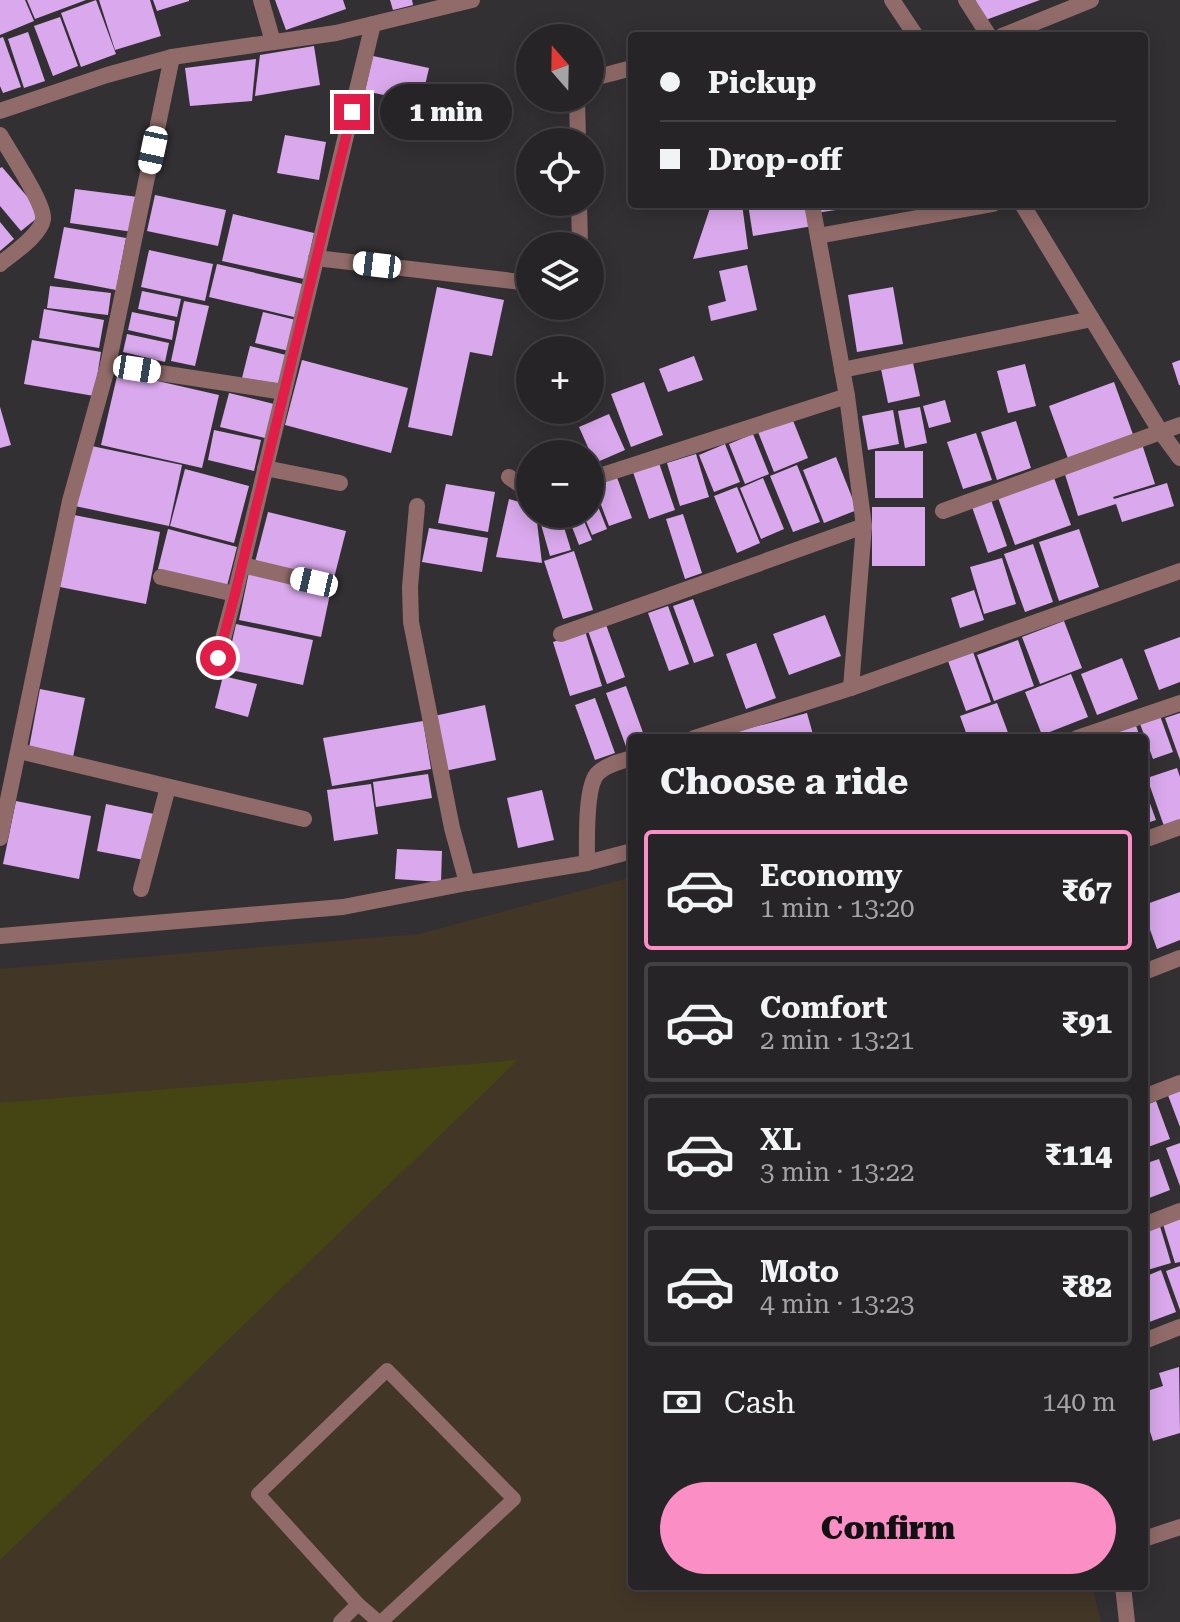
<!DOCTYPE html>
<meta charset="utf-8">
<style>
:root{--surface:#262427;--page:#2e2c2f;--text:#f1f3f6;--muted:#a4a4a7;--line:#424144;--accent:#fb8fc5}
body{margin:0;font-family:"Roboto Serif",serif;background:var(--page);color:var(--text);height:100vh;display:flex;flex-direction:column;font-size:30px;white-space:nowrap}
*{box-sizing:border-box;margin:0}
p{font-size:26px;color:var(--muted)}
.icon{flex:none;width:44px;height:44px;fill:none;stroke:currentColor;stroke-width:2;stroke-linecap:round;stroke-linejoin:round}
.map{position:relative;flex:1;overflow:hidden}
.panel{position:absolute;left:628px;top:734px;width:520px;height:856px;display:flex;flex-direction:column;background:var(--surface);border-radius:8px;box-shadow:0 4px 20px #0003,0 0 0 2px var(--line)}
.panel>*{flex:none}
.top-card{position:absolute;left:628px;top:32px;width:520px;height:176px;border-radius:8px;box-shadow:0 4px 20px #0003,0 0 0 2px var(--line);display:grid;align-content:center;height:176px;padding:0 32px;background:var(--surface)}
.needle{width:52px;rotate:340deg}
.buttons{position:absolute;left:516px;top:24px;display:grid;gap:16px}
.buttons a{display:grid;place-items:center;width:88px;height:88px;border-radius:50%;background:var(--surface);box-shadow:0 4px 20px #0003,0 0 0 2px var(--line);font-size:40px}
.end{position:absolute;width:36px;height:36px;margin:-18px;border:10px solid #e11d48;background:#fff;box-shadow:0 0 0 4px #fff}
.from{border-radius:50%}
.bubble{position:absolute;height:56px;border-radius:28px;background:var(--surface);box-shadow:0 4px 20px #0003,0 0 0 2px var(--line);font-size:26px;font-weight:800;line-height:56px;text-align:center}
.car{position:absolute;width:24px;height:48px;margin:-24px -12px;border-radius:10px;box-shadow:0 0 6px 2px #0007;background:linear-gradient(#fff 24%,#345 0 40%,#fff 0 76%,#345 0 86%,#fff 0)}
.top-card b{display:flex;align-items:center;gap:28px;height:76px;font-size:30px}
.top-card b+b{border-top:2px solid var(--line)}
.top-card i{width:20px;height:20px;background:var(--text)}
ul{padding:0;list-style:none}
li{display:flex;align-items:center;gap:24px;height:120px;margin:0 16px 12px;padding:0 16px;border:4px solid var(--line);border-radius:8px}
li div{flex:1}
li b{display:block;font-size:30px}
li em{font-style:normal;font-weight:800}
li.on{border-color:var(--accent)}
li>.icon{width:72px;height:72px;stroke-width:1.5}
h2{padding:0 32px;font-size:36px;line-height:96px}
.pay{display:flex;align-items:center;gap:20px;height:88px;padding:0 32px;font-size:30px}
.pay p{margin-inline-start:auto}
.button{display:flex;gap:16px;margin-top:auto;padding:16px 32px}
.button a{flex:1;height:92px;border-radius:48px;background:var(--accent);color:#111;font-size:32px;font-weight:800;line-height:92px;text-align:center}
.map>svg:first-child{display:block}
.education{fill:#423627}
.green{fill:#444512}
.building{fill:#daa9ed}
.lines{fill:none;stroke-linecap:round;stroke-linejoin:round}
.service{stroke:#906b69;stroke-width:14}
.minor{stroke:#906b69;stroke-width:16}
.tertiary{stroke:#906b69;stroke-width:16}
.route{stroke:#e11d48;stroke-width:10}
</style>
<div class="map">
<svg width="1180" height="1622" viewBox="0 0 1180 1622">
<rect width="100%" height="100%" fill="#333034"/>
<polygon class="education" points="632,877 632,1586 1092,1586 1101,1622 0,1622 0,969 419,934"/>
<polygon class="green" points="518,1060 0,1560 0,1103"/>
<g class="building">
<polygon points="0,0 25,0 34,21 0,35"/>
<polygon points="27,0 86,0 35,19"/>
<polygon points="96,0 116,54 81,67 61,13"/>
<polygon points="99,0 150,0 161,36 115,50"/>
<polygon points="153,0 189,0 189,1 157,11"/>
<polygon points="275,0 343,0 346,9 286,30"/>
<polygon points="390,0 412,0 413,5 393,10"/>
<polygon points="975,0 1040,0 983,21"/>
<polygon points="60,17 78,66 53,76 34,26"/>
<polygon points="28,32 45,81 24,88 8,39"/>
<polygon points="3,37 21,87 3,93 0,86 0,38"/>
<polygon points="314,46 320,85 255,96 260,55"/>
<polygon points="373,56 429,68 421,103 365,91"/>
<polygon points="256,59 252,101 190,106 185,68"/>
<polygon points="285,135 326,142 319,180 277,173"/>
<polygon points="2,167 42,214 21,231 0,206 0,168"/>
<polygon points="75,189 138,197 133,232 70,223"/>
<polygon points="155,195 226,210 218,246 147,231"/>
<polygon points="742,204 748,249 693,259 711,205"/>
<polygon points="748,204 810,204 813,226 753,236"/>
<polygon points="815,204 862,204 862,206 816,213"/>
<polygon points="233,214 314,233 304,279 222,261"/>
<polygon points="0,222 14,239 0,251"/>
<polygon points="64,227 126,238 116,290 54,278"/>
<polygon points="149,250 213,264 205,301 141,287"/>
<polygon points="217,264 307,285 298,318 209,297"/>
<polygon points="747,265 757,310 711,321 708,306 726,301 719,271"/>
<polygon points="50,286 111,293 108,315 47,308"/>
<polygon points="437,287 504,300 492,356 470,352 452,436 408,427"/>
<polygon points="893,287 903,344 857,352 848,295"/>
<polygon points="142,291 181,299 177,317 138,309"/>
<polygon points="184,301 209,306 195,366 171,361"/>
<polygon points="44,309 104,320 99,348 39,338"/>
<polygon points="132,312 175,321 172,340 128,330"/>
<polygon points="263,312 296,320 289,351 255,343"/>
<polygon points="127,334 169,343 165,362 123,352"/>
<polygon points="32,340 101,352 94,396 24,384"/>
<polygon points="250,346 286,355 279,386 242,378"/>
<polygon points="694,356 703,380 668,392 659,369"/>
<polygon points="912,358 920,396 888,403 880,364"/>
<polygon points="302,360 408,388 391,453 285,425"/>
<polygon points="1180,360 1180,385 1179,385 1172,363"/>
<polygon points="1025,364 1036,406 1008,413 997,371"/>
<polygon points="118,372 219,395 202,468 101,445"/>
<polygon points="644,382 663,435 631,447 611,394"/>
<polygon points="1114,382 1135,440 1070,464 1049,406"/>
<polygon points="229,393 274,404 265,438 220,427"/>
<polygon points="945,400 951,422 929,428 923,406"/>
<polygon points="0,407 11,445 0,448"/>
<polygon points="920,407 927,443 905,448 898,411"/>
<polygon points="893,410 899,444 868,450 862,416"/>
<polygon points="609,414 625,450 595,463 579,427"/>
<polygon points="792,418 808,458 774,472 758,432"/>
<polygon points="1016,421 1031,468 997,480 981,432"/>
<polygon points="214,430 261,440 254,471 208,460"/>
<polygon points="976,433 992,480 963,489 947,442"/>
<polygon points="753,434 769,474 745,484 729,444"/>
<polygon points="725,444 740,482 714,492 699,455"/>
<polygon points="1142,444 1155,484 1113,497 1114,499 1167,483 1174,506 1122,522 1116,504 1078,516 1063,468"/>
<polygon points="87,445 182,465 169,526 75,506"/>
<rect x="875" y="451" width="48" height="47"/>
<polygon points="696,454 709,497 680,506 667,463"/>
<polygon points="836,457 857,510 824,523 803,470"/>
<polygon points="659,463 675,510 649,519 633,472"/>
<polygon points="797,465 820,522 793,532 770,476"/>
<polygon points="185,469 249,486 234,543 170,526"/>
<polygon points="615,472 632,518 609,526 592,481"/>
<polygon points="1053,475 1071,525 1015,545 997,495"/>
<polygon points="763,478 784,529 761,539 740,488"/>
<polygon points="446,484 495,492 488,532 438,523"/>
<polygon points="590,486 607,529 592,535 583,514 590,514"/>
<polygon points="737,487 760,543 737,553 714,496"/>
<polygon points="990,497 1007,546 988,553 971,504"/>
<polygon points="509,499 530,505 530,514 536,514 542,563 496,557"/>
<rect x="872" y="507" width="53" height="59"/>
<polygon points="268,512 346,531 333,582 255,562"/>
<polygon points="538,514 560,514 571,550 550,556"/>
<polygon points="567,514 581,514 592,540 579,545"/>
<polygon points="683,514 702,573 685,579 666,519"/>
<polygon points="74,515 160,532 146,604 60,587"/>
<polygon points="429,528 488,538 482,572 422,562"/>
<polygon points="168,529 237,547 227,586 158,569"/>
<polygon points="1079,529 1099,587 1059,601 1039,542"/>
<polygon points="1033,544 1053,602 1025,612 1004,554"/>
<polygon points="574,551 593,610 563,619 544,561"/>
<polygon points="1002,558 1016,604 984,614 970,567"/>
<polygon points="249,572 331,589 321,637 239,620"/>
<polygon points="974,590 984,620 960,628 951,598"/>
<polygon points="693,599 714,656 694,663 673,606"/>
<polygon points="668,606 689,664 669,671 648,613"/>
<polygon points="825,615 841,656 789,675 773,634"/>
<polygon points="1064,621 1082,668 1040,684 1022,637"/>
<polygon points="605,622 625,677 607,684 587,628"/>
<polygon points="236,624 313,640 303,685 226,669"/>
<polygon points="585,631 602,686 570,696 553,642"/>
<polygon points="1180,637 1180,682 1159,690 1144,650"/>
<polygon points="1018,640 1034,686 994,701 977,655"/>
<polygon points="756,643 776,698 746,709 726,654"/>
<polygon points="973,652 991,702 966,711 948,661"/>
<polygon points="1122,658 1138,699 1097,715 1081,674"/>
<polygon points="1071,674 1088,717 1042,735 1025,692"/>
<polygon points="223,676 257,684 248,717 215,708"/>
<polygon points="626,686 645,738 632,738 632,747 627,749 606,693"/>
<polygon points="40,689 85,698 73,757 29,748"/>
<polygon points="595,698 615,753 595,760 575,705"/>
<polygon points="997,703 1010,738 968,738 960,716"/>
<polygon points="485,705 496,760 445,771 434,716"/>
<polygon points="807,713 814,738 737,738 735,732"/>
<polygon points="1159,713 1173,752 1153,759 1139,721"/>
<polygon points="1180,713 1180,760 1165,718"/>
<polygon points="1134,719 1140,738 1102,738 1100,731"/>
<polygon points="423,721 431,769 332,786 323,738"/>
<polygon points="1177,768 1180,777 1180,820 1164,826 1147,778"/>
<polygon points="428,774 432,798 376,807 373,782"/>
<polygon points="371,784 378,834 334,841 327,790"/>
<polygon points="1144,787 1156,820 1144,824"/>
<polygon points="542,790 554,840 518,848 507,798"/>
<polygon points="16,801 91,816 79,879 3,864"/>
<polygon points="106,804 154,814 144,860 97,851"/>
<polygon points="397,849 442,851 441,882 395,879"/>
<polygon points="1180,892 1180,940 1157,949 1144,913 1144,905"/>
<polygon points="1180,1085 1180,1127 1166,1090"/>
<polygon points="1156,1101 1170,1139 1148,1147 1144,1138 1144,1106"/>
<polygon points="1180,1143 1180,1186 1166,1148"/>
<polygon points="1159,1159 1170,1190 1144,1200 1144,1164"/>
<polygon points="1180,1216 1180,1262 1175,1263 1162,1221"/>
<polygon points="1159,1223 1171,1263 1144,1271 1144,1228"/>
<polygon points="1180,1266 1180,1310 1166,1271"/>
<polygon points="1161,1270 1176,1312 1144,1324 1144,1277"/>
<polygon points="1179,1367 1180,1433 1153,1441 1144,1413 1144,1392 1163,1386 1159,1373"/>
</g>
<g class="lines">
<g class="service">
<polyline points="340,1622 358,1604"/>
<polyline points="379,1622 358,1604 258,1494 387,1370 514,1499 381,1622"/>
</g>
<g class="minor">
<polyline points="261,0 273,42"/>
<polyline points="966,0 989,36"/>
<polyline points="1002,36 1091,0"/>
<polyline points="590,79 632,68"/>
<polyline points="577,98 578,142"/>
<polyline points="0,111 107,75 172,57 336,33 472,0"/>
<path d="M0,135C9,151 45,204 43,219C41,235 12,254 0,264"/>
<polyline points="579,202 580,246"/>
<polyline points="812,204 847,396 864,526 851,688"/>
<polyline points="818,236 993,204"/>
<polyline points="316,258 530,283"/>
<polyline points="108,365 284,392"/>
<polyline points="842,370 1092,319"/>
<polyline points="265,468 340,483"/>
<polyline points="509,477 530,492"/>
<polyline points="590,479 847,396"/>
<path d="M417,506L410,587L411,622L452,828L467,883L587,863C587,843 585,788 597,774C605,765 621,761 632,758"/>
<polyline points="943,511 1180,425"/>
<polyline points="242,565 314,582"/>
<polyline points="161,577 235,594"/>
<polyline points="561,634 864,526"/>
<polyline points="218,658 235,594 373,24"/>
<polyline points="694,738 851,688 1180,571"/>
<polyline points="1077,738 1180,703"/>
<polyline points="19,751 304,819"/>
<polyline points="0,838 70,501 108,365 172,57"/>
<polyline points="1144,840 1180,827"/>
<polyline points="587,863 632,851"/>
<polyline points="141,889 168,787"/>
<polyline points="0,936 343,907 467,883"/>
<polyline points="1144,972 1180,958"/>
<polyline points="1144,1097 1180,1083"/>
<polyline points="1144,1225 1180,1211"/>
<polyline points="1144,1341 1180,1327"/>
<polyline points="1144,1539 1180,1527"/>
<polyline points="1123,1586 1127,1622"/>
</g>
<g class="tertiary">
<polyline points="892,0 916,36"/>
<polyline points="1022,204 1160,431 1180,458"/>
</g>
</g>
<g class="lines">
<polyline class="route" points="218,658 235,594 352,112"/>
</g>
</svg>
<div class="buttons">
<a><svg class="needle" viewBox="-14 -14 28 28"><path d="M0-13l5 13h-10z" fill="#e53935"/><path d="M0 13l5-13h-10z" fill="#a4a4a7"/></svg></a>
<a><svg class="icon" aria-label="locate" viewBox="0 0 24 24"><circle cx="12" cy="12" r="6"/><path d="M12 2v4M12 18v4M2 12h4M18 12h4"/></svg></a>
<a><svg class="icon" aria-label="layers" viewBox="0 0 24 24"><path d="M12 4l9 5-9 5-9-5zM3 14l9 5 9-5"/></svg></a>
<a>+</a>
<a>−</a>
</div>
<i class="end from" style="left:218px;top:658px"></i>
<i class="end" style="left:352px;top:112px"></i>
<div class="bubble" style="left:380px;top:84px;width:132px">1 min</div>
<i class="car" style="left:153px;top:150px;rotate:192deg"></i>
<i class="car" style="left:377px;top:265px;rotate:277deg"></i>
<i class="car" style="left:137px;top:369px;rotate:99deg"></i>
<i class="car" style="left:314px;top:582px;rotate:283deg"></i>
<div class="top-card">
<b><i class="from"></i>Pickup</b>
<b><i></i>Drop-off</b>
</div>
<section class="panel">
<h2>Choose a ride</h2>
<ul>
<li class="on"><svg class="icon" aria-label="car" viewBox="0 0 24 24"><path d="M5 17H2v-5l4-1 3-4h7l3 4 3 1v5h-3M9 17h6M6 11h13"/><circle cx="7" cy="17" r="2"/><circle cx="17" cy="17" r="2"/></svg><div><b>Economy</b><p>1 min · 13:20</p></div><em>₹67</em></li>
<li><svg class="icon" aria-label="car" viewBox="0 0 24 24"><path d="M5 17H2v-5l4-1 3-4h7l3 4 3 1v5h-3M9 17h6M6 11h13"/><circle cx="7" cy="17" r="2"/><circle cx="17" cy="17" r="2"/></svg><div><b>Comfort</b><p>2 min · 13:21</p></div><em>₹91</em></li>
<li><svg class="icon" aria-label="car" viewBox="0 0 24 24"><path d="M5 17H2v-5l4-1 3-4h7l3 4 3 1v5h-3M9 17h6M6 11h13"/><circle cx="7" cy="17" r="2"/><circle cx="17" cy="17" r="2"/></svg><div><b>XL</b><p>3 min · 13:22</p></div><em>₹114</em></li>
<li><svg class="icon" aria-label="car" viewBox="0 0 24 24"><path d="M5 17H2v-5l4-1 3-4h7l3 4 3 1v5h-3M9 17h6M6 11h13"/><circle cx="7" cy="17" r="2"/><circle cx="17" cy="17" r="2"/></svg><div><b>Moto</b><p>4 min · 13:23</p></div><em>₹82</em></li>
</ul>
<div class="pay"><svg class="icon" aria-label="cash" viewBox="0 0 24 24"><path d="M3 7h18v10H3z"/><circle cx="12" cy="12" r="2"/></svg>Cash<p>140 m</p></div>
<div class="button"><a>Confirm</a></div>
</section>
</div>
